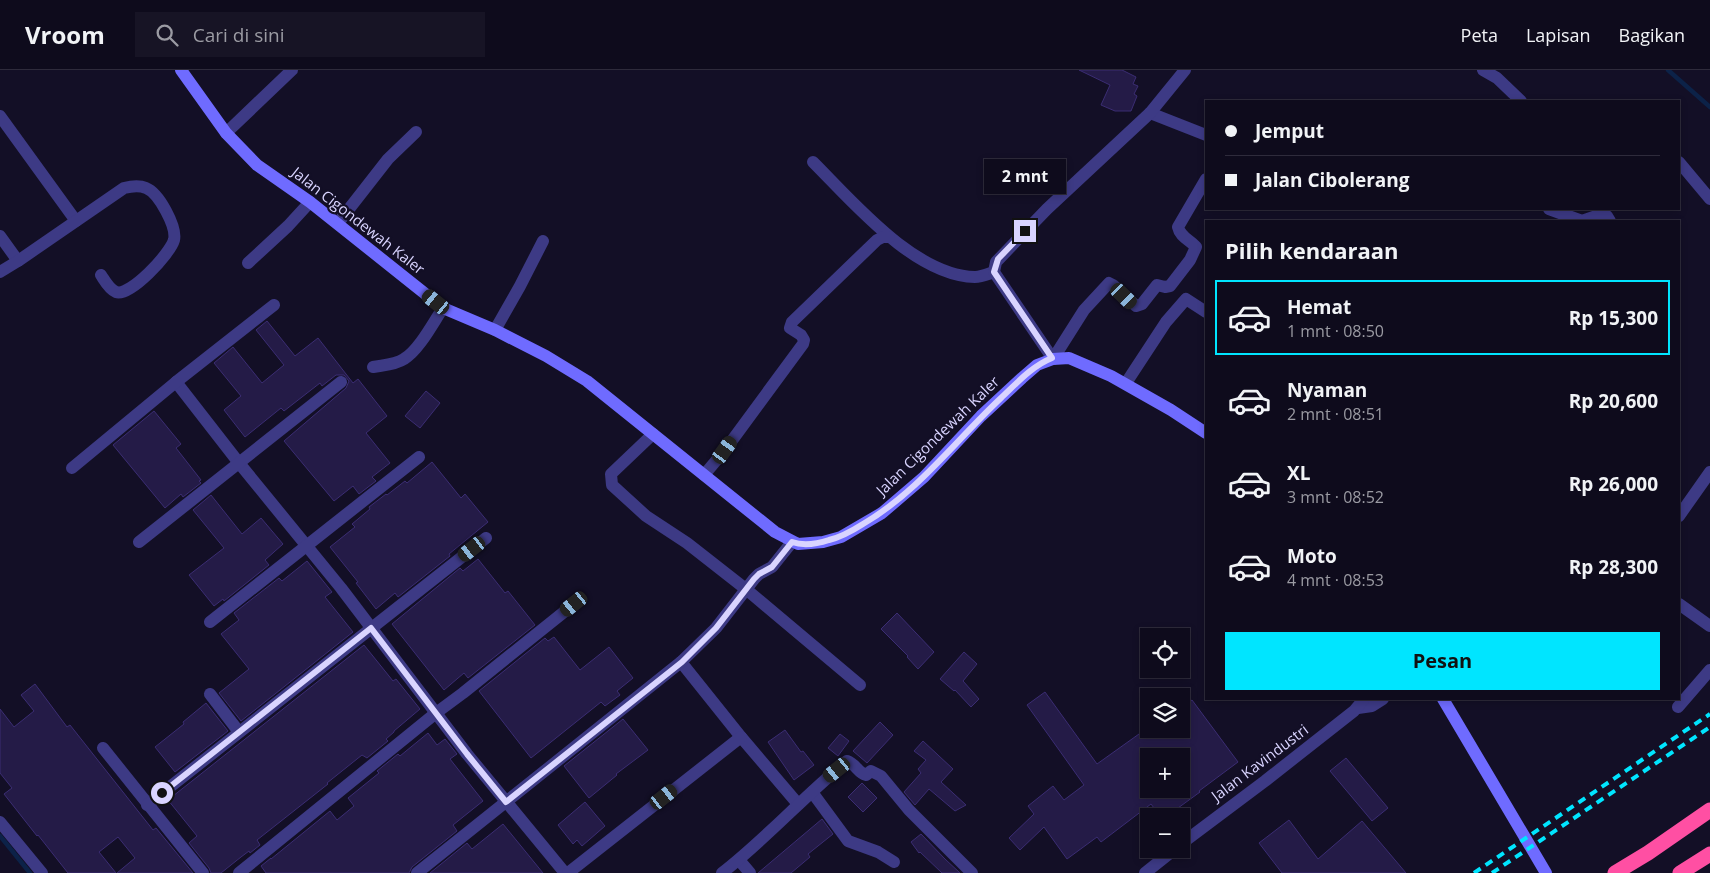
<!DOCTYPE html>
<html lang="id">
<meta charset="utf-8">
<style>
:root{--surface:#0e0b1c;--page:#171425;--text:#f1f3f6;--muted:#9b9ba3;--line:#2e2b3b;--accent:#00e5ff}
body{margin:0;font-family:"Open Sans",sans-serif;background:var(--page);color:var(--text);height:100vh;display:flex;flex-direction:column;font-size:19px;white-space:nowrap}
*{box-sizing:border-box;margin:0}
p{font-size:16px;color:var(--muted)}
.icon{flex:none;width:28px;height:28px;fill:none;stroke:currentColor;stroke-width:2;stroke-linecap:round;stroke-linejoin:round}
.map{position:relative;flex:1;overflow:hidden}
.details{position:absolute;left:1205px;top:150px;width:475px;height:480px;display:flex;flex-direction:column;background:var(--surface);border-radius:0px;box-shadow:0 2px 8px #0003,0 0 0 1px var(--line)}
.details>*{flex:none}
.top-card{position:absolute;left:1205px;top:30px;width:475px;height:110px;border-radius:0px;box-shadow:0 2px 8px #0003,0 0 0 1px var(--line);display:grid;align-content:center;height:110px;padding:0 20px;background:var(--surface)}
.buttons{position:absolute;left:1140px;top:558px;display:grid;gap:10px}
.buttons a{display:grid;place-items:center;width:50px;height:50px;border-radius:0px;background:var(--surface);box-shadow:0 2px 8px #0003,0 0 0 1px var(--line);font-size:25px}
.end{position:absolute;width:22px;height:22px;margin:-11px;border:6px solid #d9d4ff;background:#111;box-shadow:0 0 0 2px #111}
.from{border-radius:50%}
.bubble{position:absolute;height:35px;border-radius:0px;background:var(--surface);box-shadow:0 2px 8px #0003,0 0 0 1px var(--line);font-size:16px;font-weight:700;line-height:35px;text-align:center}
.car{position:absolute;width:15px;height:30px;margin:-15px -8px;border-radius:6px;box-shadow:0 0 4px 1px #0007;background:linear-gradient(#222 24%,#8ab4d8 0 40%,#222 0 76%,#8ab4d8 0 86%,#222 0)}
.top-card b{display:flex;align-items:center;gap:18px;height:48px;font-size:19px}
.top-card b+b{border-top:1px solid var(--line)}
.top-card i{width:12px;height:12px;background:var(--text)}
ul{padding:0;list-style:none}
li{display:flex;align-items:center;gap:15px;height:75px;margin:0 10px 8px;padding:0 10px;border:2px solid transparent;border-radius:0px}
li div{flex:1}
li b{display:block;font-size:19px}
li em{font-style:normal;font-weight:700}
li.current{border-color:var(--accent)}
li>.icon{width:45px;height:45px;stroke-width:1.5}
h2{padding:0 20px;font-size:22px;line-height:60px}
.cta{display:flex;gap:10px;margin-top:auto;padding:10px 20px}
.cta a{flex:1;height:58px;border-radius:0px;background:var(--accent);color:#111;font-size:20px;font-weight:700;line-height:58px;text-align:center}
header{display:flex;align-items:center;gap:30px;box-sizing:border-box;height:70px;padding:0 25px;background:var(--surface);border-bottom:1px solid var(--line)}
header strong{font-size:24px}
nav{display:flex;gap:28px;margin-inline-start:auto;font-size:18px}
.search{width:350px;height:45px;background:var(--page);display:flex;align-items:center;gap:12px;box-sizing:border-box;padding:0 18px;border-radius:0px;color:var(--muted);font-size:19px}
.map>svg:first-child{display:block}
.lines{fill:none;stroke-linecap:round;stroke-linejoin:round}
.stream{stroke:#0c2248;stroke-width:4.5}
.building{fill:#241b47;stroke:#3b2d73;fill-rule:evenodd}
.minor{stroke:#3d3a85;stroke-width:12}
.tertiary{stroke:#3d3a85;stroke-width:12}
.secondary{stroke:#6f6bff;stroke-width:12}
.motorway{stroke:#ff4fa3;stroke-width:15}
.rail{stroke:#00e5ff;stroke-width:4;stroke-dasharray:8 6;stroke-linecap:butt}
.route{stroke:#d9d4ff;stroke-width:6}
.labels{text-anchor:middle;stroke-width:4.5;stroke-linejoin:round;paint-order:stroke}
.street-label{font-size:15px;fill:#d9d4ff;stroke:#130f26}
</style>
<header>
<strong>Vroom</strong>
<div class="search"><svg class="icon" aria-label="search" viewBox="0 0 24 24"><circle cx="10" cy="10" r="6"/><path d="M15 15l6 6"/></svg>Cari di sini</div>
<nav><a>Peta</a><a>Lapisan</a><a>Bagikan</a></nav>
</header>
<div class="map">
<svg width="1710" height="803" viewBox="0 0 1710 803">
<rect width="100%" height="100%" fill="#130f26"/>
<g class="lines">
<g class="stream">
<polyline points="1668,0 1710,37"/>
<polyline points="0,766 30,803"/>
</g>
</g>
<g class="building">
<polygon points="1079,0 1122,0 1136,7 1133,14 1138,16 1134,24 1137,26 1131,41 1115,41 1101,35 1110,15"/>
<polygon points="267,251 295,286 318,268 353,313 358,309 387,346 366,363 390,393 372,407 376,411 359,424 353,416 334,431 284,371 346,318 349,311 344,305 336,305 322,316 320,313 284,341 281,338 245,367 224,340 241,326 214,293 233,277 262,313 284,295 256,260"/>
<polygon points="426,321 440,333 420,358 405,346"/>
<polygon points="154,341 181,374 176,378 201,410 199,411 201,413 183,427 181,424 165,438 113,375"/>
<polygon points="432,392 461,428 465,424 488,452 449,484 450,486 398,527 395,523 376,539 356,513 358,512 330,477 355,457 352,454 370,439 369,437 386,424 387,425 405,411 407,413"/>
<polygon points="211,425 242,464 261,448 283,474 265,490 269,495 224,531 223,529 214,536 189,505 224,478 193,440"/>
<polygon points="478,489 505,523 508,521 535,555 468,608 464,603 444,620 392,554 460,498 463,501"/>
<polygon points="307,491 332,522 325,527 353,562 241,651 219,623 249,599 221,564 239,550 234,543 279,508 282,511"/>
<polygon points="897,543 934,582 918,599 907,587 908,586 881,559"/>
<polygon points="554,567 580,600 609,577 633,608 617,621 620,625 605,636 601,632 531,688 479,621 545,568 548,571"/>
<polygon points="364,575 393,611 396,609 420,639 394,661 394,662 386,669 388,671 367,688 362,685 327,713 328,714 257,770 260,775 250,783 249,781 241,787 221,803 211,803 209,798 189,773 197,766 168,730"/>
<polygon points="964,582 977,594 963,611 979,629 971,637 955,620 954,621 940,609"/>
<polygon points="35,614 67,657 70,655 153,760 156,758 193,803 117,803 135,788 118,767 99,782 116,803 68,803 38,765 37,766 4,724 12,718 0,703 0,639 14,657 34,641 21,625"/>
<path d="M1045,622L1097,694L1146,659H1181V638L1192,630L1238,692L1199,721L1200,722L1167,746H1160L1151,734L1101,772L1097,767L1067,789L1044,757L1020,780L1009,768L1034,744L1028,736L1053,716L1064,730L1084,715L1027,635ZM1149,686H1181V719H1149Z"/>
<polygon points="206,633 228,661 175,702 155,677 184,654 183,652"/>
<polygon points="623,649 648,680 616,704 617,705 589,728 564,696"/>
<polygon points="880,652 893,665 867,693 853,681"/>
<polygon points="785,660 801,682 803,681 814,695 794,710 768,672"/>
<polygon points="428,663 437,675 445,669 457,684 450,689 483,731 453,755 457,761 412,797 409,803 266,803 261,796 271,788 271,789 330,741 337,750 354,736 348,728 379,703 377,701 398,684 400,686"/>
<polygon points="840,664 849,671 838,686 828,678"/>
<polygon points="923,671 953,699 941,712 966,735 955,741 929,719 915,735 904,722 921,703 918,699 926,690 914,681"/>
<polygon points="1346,688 1388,738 1372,751 1330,701"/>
<polygon points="862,713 877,728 863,742 848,727"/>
<polygon points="585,732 605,756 582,776 577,770 573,774 558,755"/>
<polygon points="822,749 833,764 808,784 810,787 791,803 758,803"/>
<polygon points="1289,750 1318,789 1362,751 1406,803 1282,803 1259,773"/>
<polygon points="503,754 543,803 430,803 467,773 472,779"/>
<polygon points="921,764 945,789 960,803 942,803 920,782 919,783 911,772"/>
</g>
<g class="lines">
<g class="minor">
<polyline points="1483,0 1497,8 1521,31"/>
<polyline points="1150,43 1206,65"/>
<polyline points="0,46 76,151"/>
<polyline points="226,63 292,0"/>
<path d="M813,92C853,132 915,206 975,207C981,207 988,204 994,202"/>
<polyline points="1679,92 1710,129"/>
<polyline points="1549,139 1582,151 1602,144 1607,146 1610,151"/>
<polyline points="338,153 388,89 416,62"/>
<polyline points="0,166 18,191"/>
<polyline points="248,193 288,156 310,132"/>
<path d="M0,202L18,191L124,118C132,116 139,115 146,118C159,123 177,157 174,170C170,184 130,227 116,222C109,219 105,211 101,205"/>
<polyline points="495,260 520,216 543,171"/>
<path d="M1053,289L1084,240L1109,213L1113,215L1136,236L1142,234L1157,215L1165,217L1170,216L1190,190L1196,177C1190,170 1180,167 1178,157L1206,109"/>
<path d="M373,297C383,295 395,295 404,289C419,280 433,253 443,238"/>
<polyline points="176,312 239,393 341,518 467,684 565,803"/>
<polyline points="1126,313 1166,252 1186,229 1206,242"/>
<polyline points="653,364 611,404 612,415 646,446 687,473 747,520 860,615"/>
<polyline points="72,398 176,312 274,235"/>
<polyline points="704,405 725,380 803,274 804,270 801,265 790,258 792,252 877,170 883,167 889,167"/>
<polyline points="1679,446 1710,402"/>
<polyline points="139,472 341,312"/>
<polyline points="1679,534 1710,556"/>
<polyline points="210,552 419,387"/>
<polyline points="681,592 741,667 798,734"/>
<polyline points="210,624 239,662"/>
<polyline points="1678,637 1710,600"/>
<polyline points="1358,638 1372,636 1383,629"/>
<polyline points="103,678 203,803"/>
<polyline points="812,722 848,771 878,782 894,792"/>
<polyline points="147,735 486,468"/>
<polyline points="0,752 42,803"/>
<polyline points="1181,774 1265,711 1354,641 1364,629"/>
<polyline points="739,790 750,803"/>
<polyline points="239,803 436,643 463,623 574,534"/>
<polyline points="417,803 681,592 716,558 754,509 759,504 772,497 792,472"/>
<polyline points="568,803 741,667"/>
<path d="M722,803C766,769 804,726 847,691C856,694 858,703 866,705L871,701L881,706L909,740L972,803"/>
<polyline points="1145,803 1175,779"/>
</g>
<polyline class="tertiary" points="1053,289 994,202 996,192 1047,139 1150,43 1185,0"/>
<g class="secondary">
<polyline points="181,0 226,63 257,95 310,132 443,238 495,260 546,286 587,311 775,462 798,474 823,472 841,467 882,443 924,407 981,346 1022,308 1037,295 1053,289 1069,288 1111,306 1171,340 1206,363"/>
<polyline points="1443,629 1546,803"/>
</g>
<g class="motorway">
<polyline points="1615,803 1648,783 1710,740"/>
<polyline points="1680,803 1710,784"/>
</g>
<g class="rail">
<polyline points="1474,803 1710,644"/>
<polyline points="1492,803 1710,657"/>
</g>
</g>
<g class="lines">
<path class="route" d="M162,723L371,558L467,684L506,732L682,592L716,558L754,509L759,504L772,497L792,472C803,476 817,474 829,470C842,467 852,461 863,454C918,422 956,370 1001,328C1017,313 1032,296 1052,288L994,202L998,189L1025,161"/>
</g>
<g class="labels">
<g class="street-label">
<text transform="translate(358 151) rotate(38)" y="5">Jalan Cigondewah Kaler</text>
<text transform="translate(938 366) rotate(-44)" y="5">Jalan Cigondewah Kaler</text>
<text transform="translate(1260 693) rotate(-37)" y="5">Jalan Kavindustri</text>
</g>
</g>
</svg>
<div class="buttons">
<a><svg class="icon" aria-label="locate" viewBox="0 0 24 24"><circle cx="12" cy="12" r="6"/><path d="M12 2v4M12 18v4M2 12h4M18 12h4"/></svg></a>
<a><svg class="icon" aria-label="layers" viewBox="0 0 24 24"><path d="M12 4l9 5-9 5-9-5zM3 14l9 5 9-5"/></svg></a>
<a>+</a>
<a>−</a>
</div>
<i class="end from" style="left:162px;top:723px"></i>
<i class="end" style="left:1025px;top:161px"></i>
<div class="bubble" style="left:984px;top:89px;width:82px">2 mnt</div>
<i class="car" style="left:1124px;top:226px;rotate:134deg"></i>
<i class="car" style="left:436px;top:232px;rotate:309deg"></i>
<i class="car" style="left:725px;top:380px;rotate:36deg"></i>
<i class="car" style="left:472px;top:479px;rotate:232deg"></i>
<i class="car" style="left:574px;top:534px;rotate:231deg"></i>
<i class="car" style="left:837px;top:700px;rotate:231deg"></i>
<i class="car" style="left:664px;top:727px;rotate:52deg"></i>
<div class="top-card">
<b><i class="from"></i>Jemput</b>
<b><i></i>Jalan Cibolerang</b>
</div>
<section class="details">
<h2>Pilih kendaraan</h2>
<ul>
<li class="current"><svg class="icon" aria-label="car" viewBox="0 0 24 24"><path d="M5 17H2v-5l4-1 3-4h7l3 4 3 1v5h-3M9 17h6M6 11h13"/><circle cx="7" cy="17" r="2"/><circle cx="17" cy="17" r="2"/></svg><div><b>Hemat</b><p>1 mnt · 08:50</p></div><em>Rp 15,300</em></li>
<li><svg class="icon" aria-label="car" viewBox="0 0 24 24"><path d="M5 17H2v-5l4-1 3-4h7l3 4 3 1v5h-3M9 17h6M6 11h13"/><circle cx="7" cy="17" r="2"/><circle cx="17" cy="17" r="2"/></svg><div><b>Nyaman</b><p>2 mnt · 08:51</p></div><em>Rp 20,600</em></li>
<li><svg class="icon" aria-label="car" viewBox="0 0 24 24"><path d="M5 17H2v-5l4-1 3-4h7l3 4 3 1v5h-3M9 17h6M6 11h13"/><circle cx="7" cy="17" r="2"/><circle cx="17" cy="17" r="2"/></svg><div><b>XL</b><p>3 mnt · 08:52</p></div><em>Rp 26,000</em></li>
<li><svg class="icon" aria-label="car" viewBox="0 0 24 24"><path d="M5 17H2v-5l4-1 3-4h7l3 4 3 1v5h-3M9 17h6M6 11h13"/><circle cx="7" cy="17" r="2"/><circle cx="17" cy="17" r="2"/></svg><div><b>Moto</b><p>4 mnt · 08:53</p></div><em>Rp 28,300</em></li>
</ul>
<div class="cta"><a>Pesan</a></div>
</section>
</div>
